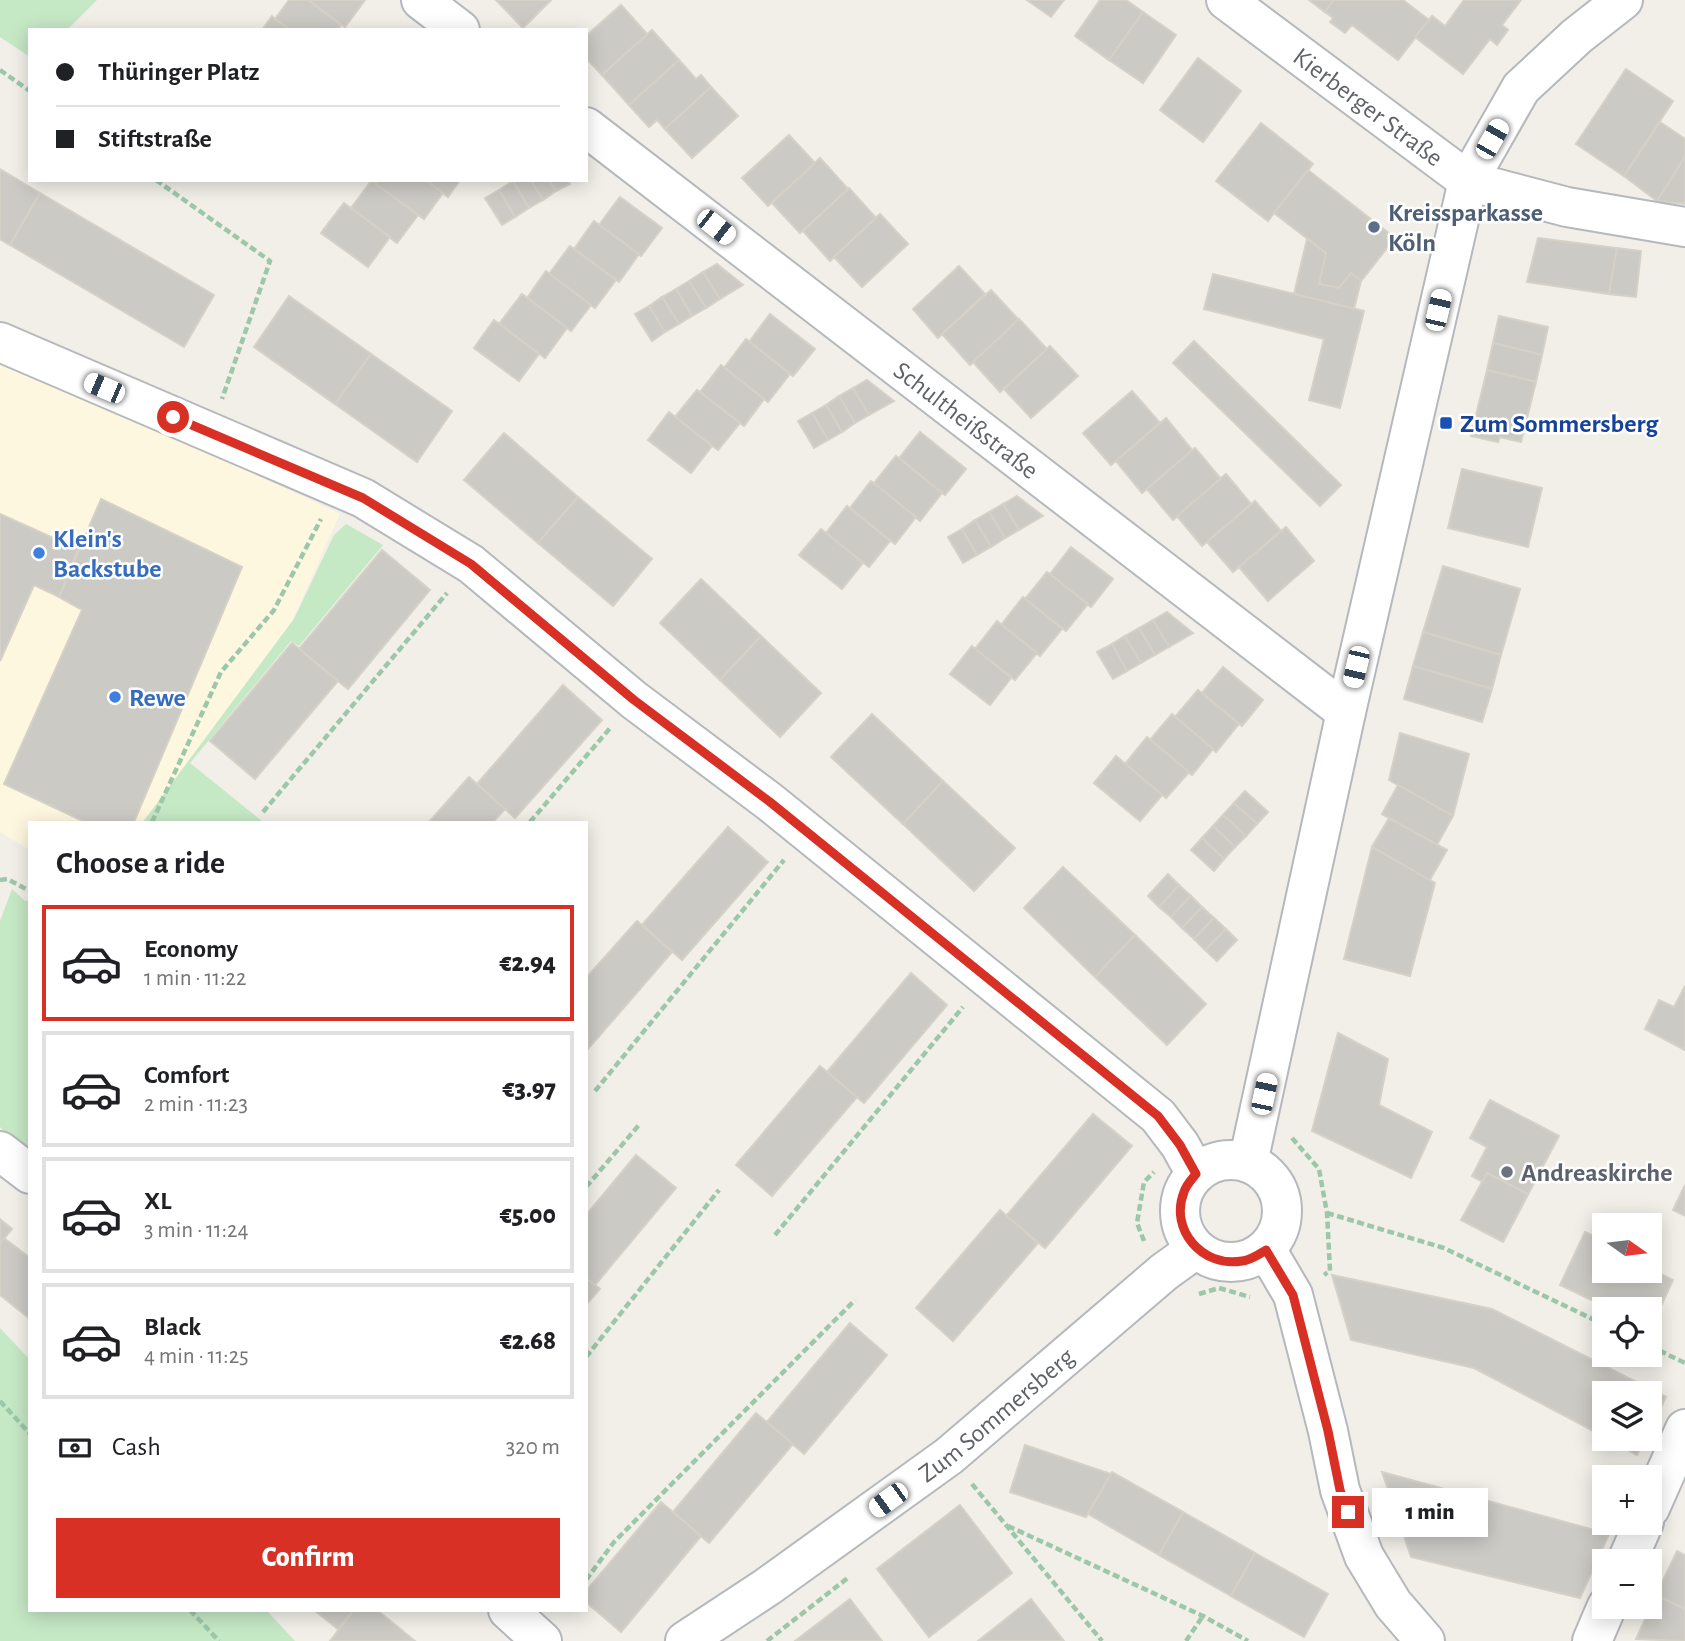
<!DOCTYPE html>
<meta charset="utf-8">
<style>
:root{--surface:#fff;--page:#f6f6f6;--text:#202124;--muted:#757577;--line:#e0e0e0;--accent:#d93025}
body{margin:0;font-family:"Alegreya Sans",sans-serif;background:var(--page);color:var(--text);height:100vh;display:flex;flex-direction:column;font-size:26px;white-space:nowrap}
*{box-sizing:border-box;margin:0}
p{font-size:23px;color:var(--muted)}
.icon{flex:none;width:38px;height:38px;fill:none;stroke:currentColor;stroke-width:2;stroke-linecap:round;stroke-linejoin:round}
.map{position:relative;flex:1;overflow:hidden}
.sheet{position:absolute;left:28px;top:821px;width:560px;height:791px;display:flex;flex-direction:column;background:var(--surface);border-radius:0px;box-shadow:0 4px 18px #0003}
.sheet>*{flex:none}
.top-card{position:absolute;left:28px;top:28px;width:560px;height:154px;border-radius:0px;box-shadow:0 4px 18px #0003;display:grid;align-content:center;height:154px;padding:0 28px;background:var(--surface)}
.needle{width:46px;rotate:104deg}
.buttons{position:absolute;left:1592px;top:1213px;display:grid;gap:14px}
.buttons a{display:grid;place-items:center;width:70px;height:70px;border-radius:0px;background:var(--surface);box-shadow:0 4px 18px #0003;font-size:35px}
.end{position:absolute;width:32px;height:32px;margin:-16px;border:9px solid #d93025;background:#fff;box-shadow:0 0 0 4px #fff}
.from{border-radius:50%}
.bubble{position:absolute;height:49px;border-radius:0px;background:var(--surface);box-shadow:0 4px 18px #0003;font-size:23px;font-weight:800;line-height:49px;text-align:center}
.car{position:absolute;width:21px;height:42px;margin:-21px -10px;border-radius:9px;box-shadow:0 0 5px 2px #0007;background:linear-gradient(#fff 24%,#345 0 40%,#fff 0 76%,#345 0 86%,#fff 0)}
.top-card b{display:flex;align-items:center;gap:24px;height:66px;font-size:26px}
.top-card b+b{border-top:2px solid var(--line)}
.top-card i{width:18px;height:18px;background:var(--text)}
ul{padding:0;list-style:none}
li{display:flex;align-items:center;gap:21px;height:116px;margin:0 14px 10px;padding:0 14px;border:4px solid var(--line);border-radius:0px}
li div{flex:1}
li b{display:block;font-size:26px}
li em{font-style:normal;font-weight:800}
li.selected{border-color:var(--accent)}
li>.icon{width:63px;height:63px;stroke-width:1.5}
h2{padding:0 28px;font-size:32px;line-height:84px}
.pay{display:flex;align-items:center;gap:18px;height:77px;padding:0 28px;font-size:26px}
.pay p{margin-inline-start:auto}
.action{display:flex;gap:14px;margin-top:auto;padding:14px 28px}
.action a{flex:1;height:80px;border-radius:0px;background:var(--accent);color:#fff;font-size:28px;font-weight:800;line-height:80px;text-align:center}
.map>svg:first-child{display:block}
.commercial{fill:#fef7e0}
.green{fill:#c5e8c5}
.building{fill:#cccac5;stroke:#d6d1c6;stroke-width:2}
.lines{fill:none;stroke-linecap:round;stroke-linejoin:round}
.minor-casing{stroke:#b5b8bc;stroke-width:42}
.path{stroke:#9cc7a9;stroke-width:4.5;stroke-dasharray:7 3.5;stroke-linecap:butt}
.minor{stroke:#fff;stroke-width:38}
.route{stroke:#d93025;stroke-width:9}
.service-dot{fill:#5c6f8a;stroke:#fff;stroke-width:2.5}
.transit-dot{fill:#1a4fb4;stroke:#fff;stroke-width:2.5}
.shop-dot{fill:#3f7fe0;stroke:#fff;stroke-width:2.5}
.worship-dot{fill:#6b7280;stroke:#fff;stroke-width:2.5}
.labels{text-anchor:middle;stroke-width:5;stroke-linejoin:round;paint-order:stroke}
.street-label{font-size:26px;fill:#5f6368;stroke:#fff}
.service-label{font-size:26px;font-weight:bold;fill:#4e5e75;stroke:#fff;text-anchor:start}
.transit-label{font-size:26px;font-weight:bold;fill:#164399;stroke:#fff;text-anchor:start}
.shop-label{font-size:26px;font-weight:bold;fill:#366cbe;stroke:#fff;text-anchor:start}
.worship-label{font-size:26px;font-weight:bold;fill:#5b616d;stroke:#fff;text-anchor:start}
</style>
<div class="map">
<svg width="1685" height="1641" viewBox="0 0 1685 1641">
<rect width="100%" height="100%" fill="#f1efe8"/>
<polygon class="commercial" points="0,353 340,514 292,621 143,822 30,822 30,850 0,832"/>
<g class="green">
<polygon points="0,0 97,0 67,30 30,30 30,57 0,37"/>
<polygon points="346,524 383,545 299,646 291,641 190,763 263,822 143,822 294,619 334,535"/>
<polygon points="12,889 25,901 30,900 30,1142 23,1151 0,1127 0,921"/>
<polygon points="0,1328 30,1360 30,1610 266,1610 295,1641 0,1641"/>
</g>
<g class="building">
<polygon points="289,0 308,0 341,25 338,30 290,30 275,19"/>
<polygon points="308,0 365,0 345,27"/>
<polygon points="496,0 551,0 523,28"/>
<polygon points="1027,0 1064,0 1051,17"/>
<polygon points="1100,0 1126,0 1143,12 1109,60 1075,36"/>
<polygon points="1309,0 1334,0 1325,12"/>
<polygon points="1334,0 1403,0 1429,20 1398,60 1352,25 1345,33 1330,22 1333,18 1325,12"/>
<polygon points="1464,0 1521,0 1502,25 1508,30 1497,45 1490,39 1463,74 1415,37 1432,16 1445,26"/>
<polygon points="621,5 647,34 602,75 586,58 586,36"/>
<polygon points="1143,12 1176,35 1143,83 1109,60"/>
<polygon points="272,16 275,19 290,30 262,30"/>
<polygon points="652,30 679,60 629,105 602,75"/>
<polygon points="1198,58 1241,91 1203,142 1160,110"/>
<polygon points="679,60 696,79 701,75 711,87 665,129 657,120 649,127 629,105"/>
<polygon points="1626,69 1673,101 1624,176 1576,144"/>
<polygon points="711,87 738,116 692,158 665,129"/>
<polygon points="1660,122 1685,139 1685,157 1657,201 1624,176"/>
<polygon points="1261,123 1313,164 1268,221 1216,181"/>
<polygon points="789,135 815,163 768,206 742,178"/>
<polygon points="1685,157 1685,204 1657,201"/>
<polygon points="820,158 848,189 800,233 772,203"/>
<polygon points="0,169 40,193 10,245 0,239"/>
<polygon points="1308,170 1395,238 1361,281 1351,273 1339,288 1319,284 1326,253 1274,213"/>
<polygon points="372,180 418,215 397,243 351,208"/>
<polygon points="379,180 426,180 443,193 424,219 376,184"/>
<polygon points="426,180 460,180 448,197"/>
<polygon points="515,180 531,180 543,200 529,208 513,181"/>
<polygon points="531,180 549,180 556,191 543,200"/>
<polygon points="549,180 568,180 570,184 556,191"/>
<polygon points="513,181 529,208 515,217 499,190"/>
<polygon points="849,188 876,218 830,261 803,231"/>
<polygon points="499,190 515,217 502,225 485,198"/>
<polygon points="40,193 214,295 184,347 10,245"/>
<polygon points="620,197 662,228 641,256 599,225"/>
<polygon points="344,203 390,237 368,267 321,233"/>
<polygon points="880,214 908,244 862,287 834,257"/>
<polygon points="594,221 639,254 619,282 574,249"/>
<polygon points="1538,238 1617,248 1609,294 1527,282"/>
<polygon points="1307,239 1326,253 1319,284 1339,288 1351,273 1361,281 1354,309 1294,294"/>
<polygon points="570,246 616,280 595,308 549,274"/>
<polygon points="1617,248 1641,251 1636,297 1609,294"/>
<polygon points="717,264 743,285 720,299 703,272"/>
<polygon points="959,266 985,294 938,338 913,309"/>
<polygon points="546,271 591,305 571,331 527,298"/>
<polygon points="703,272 720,299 706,308 689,281"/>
<polygon points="1213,274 1364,311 1340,408 1309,400 1324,339 1204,309"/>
<polygon points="689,281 706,308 692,316 676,289"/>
<polygon points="676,289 692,316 679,324 662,297"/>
<polygon points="991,290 1019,320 970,365 942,334"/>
<polygon points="522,294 567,328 545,358 499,324"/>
<polygon points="289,296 371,354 335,404 254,347"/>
<polygon points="662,297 679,324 665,332 649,306"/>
<polygon points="649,306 665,332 652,341 635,314"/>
<polygon points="770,314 815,349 793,376 749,342"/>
<polygon points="1499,316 1548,327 1542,355 1493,343"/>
<polygon points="1019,319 1047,349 1000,392 973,362"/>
<polygon points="494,320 539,354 519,381 474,348"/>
<polygon points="746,339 790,374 768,402 724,368"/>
<polygon points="1194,341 1341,485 1320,506 1173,363"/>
<polygon points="1493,343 1542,355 1536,382 1487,370"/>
<polygon points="1050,346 1078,376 1031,418 1004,389"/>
<polygon points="371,354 452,411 417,462 335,404"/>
<polygon points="721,365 764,399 744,426 700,392"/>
<polygon points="1487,370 1536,382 1521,442 1500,437 1498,442 1471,436"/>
<polygon points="867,380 894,401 869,415 853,388"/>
<polygon points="853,388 869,415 855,423 839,396"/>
<polygon points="697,390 740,423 718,450 675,417"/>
<polygon points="1132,391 1160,423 1111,465 1083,433"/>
<polygon points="839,396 855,423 842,432 826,405"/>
<polygon points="826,405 842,432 828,440 812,413"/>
<polygon points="669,412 712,446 691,473 648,440"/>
<polygon points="812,413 828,440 814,448 798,421"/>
<polygon points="1166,418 1192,450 1142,493 1116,461"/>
<polygon points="920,432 966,469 945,495 899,458"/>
<polygon points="504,433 578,497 538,543 464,480"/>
<polygon points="1195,448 1221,479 1173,520 1147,489"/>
<polygon points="896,456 942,493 920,521 874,483"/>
<polygon points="1462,469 1542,488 1528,547 1448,528"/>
<polygon points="1226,474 1251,504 1202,546 1177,516"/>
<polygon points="871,481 916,517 895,544 850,508"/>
<polygon points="1017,496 1043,516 1019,530 1003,504"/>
<polygon points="578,497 652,559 613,606 538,543"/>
<polygon points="101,499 242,567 134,822 85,822 4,784 82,610 59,597"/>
<polygon points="1255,501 1281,531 1233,572 1207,542"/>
<polygon points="1003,504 1019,530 1005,538 989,512"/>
<polygon points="847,506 890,541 869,567 826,533"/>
<polygon points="989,512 1005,538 991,547 975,520"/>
<polygon points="0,514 78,549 59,597 34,585 0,661"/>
<polygon points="975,520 991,547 977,555 962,529"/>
<polygon points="1286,527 1314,561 1268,601 1239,567"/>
<polygon points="821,529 863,563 842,589 799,555"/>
<polygon points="962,529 977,555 963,563 948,537"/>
<polygon points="1071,547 1113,579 1091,607 1050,574"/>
<polygon points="382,550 430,590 348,689 299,649"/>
<polygon points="1443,566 1520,589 1501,655 1423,632"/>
<polygon points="1047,572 1088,604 1066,631 1025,599"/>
<polygon points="701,579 761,636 720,680 660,623"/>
<polygon points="1023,597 1062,629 1040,656 1001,625"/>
<polygon points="1167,612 1193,633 1169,647 1153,620"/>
<polygon points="1153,620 1169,647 1155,655 1139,628"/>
<polygon points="997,621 1037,653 1015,680 975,649"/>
<polygon points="1139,628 1155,655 1141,663 1125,636"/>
<polygon points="1423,632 1501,655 1492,689 1413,666"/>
<polygon points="761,636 821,693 780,737 720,680"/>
<polygon points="1125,636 1141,663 1127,671 1112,644"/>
<polygon points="292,643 338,681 255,779 210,741"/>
<polygon points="1112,644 1127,671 1113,679 1097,652"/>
<polygon points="972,646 1011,678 990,705 950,674"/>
<polygon points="1413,666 1492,689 1482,722 1404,699"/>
<polygon points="1223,667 1263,700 1242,726 1202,693"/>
<polygon points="563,685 602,720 515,818 477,784"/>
<polygon points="1198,690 1239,724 1216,752 1175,717"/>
<polygon points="872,714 943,781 903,824 831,757"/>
<polygon points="1172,714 1213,749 1192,775 1150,740"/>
<polygon points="1400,733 1469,754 1453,816 1389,780"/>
<polygon points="1147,737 1189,772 1166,798 1125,764"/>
<polygon points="1116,756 1162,795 1140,821 1094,783"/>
<polygon points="469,777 505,809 493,822 429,822"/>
<polygon points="943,781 1015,848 974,891 903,824"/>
<polygon points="1398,785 1453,816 1437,845 1382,814"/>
<polygon points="1245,791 1268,812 1257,824 1234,803"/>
<polygon points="1234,803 1257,824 1246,836 1223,815"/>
<polygon points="1223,815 1246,836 1235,847 1213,826"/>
<polygon points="1389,818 1447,850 1430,880 1372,847"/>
<polygon points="1213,826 1235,847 1224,859 1202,838"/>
<polygon points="728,827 768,862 682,960 642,925"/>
<polygon points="1202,838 1224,859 1214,871 1191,850"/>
<polygon points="1372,847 1435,883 1410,976 1344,959"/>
<polygon points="1063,867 1135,935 1095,977 1024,908"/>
<polygon points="1168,874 1179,885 1159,907 1148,896"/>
<polygon points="1179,885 1191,896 1171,917 1159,907"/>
<polygon points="1191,896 1202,907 1182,928 1171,917"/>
<polygon points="1202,907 1214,918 1194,939 1182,928"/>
<polygon points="1214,918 1226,929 1205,950 1194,939"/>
<polygon points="637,921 672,952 588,1049 586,978"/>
<polygon points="1226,929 1237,940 1217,961 1205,950"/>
<polygon points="1135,935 1206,1004 1167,1045 1095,977"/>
<polygon points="911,973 947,1005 864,1103 827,1072"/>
<polygon points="1685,986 1685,1050 1645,1029 1659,1000 1674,1007"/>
<polygon points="1338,1033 1388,1059 1379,1105 1432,1132 1411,1178 1312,1131"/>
<polygon points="820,1066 857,1097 772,1196 736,1165"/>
<polygon points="1490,1100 1559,1136 1506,1236 1465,1215 1483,1182 1472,1176 1487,1147 1470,1138"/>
<polygon points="1093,1114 1132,1146 1045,1248 1006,1216"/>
<polygon points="636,1155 676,1188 595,1285 586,1278 586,1215"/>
<polygon points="1487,1173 1528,1194 1503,1242 1461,1220"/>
<polygon points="1685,1185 1685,1216 1673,1210"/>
<polygon points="1000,1210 1038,1243 953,1341 916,1308"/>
<polygon points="0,1219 12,1229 0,1244"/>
<polygon points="1585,1232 1605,1241 1605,1270 1650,1269 1673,1280 1651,1328 1650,1309 1610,1309 1560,1285"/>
<polygon points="4,1238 30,1258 30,1319 0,1295 0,1244"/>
<polygon points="1332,1275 1492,1309 1666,1397 1650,1429 1650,1393 1605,1393 1605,1437 1474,1368 1351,1340"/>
<polygon points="586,1278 600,1289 586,1305"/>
<polygon points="850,1323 887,1355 804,1454 767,1422"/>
<polygon points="756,1413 793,1444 709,1543 673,1512"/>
<polygon points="1607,1438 1645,1438 1637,1455"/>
<polygon points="1025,1445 1111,1474 1086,1517 1010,1492"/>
<polygon points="1112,1472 1183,1512 1159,1555 1088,1514"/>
<polygon points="1382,1472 1609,1534 1580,1598 1411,1557"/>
<polygon points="661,1502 701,1536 621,1632 586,1602 586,1591"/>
<polygon points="960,1505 1012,1573 929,1637 877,1569"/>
<polygon points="1183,1512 1255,1553 1231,1596 1159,1555"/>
<polygon points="1677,1551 1685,1555 1685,1609 1656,1595"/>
<polygon points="1255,1553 1328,1594 1304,1637 1231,1596"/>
<polygon points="1656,1595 1685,1609 1685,1641 1636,1639"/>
<polygon points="850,1599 882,1641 795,1641"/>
<polygon points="1031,1599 1064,1641 978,1641"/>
<polygon points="314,1610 354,1610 338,1629"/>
<polygon points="354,1610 377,1610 415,1641 330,1641"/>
</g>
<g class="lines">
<g class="minor-casing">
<g id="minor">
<polyline points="421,0 460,30"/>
<path id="s1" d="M1226,0L1468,181L1567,207L1685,227"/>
<path id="s2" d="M586,127L1346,712"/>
<polyline points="0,342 363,498 471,564 634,700 770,802 1158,1116 1180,1145 1196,1174"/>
<polyline points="0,1151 30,1174"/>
<circle cx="1231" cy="1211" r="51"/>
<polyline points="1248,1163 1346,712 1468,181 1521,88 1577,36 1623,0"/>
<polyline points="1266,1249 1293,1295 1328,1431 1340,1490 1364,1556 1393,1604 1425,1641"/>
<polyline points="1650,1508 1685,1429"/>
<polyline points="1627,1561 1644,1522"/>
<polyline points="508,1610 542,1641"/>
<path id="s3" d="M685,1641L767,1587L949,1456L1164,1272L1196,1249"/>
<polyline points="1592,1641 1607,1606"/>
</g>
</g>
<g class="path">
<polyline points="0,70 30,91"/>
<polyline points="156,180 270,261 222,399"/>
<polyline points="263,812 447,593"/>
<polyline points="152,822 221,672 274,610 321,519"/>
<polyline points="530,822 611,727"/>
<polyline points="0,880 7,879 30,891"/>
<polyline points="595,1091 784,860"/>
<polyline points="1292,1138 1319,1169 1327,1213 1330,1271 1324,1275"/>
<polyline points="586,1187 639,1125"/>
<polyline points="1327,1213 1444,1248 1605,1325"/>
<polyline points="775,1235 963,1007"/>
<polyline points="1144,1241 1137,1223 1144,1182 1154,1172"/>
<polyline points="1199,1294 1219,1288 1250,1297"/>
<polyline points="1650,1346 1685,1363"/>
<polyline points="586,1357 719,1190"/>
<polyline points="0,1401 30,1434"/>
<polyline points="972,1484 1102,1641"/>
<polyline points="1008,1526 1203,1616 1248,1641"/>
<polyline points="586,1580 614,1542 855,1300"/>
<polyline points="190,1610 219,1641"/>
<polyline points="767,1641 849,1577"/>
<polyline points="1186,1641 1203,1616"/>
</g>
<use href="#minor" class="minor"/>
</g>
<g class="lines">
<path class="route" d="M173,417L363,498L471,564L634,700L770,802L1158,1116L1180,1145L1196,1174C1192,1179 1186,1185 1184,1192C1169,1229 1202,1268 1242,1261C1251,1260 1258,1255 1266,1250L1293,1295L1328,1431L1340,1490L1348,1512"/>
</g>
<circle class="service-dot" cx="1374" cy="227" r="7"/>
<rect class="transit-dot" x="1439" y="416" width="14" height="14" rx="3.5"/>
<g class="shop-dot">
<circle cx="39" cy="553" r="7"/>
<circle cx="115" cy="697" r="7"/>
</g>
<circle class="worship-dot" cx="1507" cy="1172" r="7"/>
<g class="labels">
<g class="street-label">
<text dy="9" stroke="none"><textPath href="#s1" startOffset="178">Kierberger Straße</textPath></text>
<text dy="9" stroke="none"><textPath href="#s2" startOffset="480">Schultheißstraße</textPath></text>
<text dy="9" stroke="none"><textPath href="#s3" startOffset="385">Zum Sommersberg</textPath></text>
</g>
<g class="service-label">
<text x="1388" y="221">Kreissparkasse<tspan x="1388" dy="30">Köln</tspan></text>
</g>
<g class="transit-label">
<text x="1460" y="432">Zum Sommersberg</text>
</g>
<g class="shop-label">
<text x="53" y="547">Klein's<tspan x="53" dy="30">Backstube</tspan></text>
<text x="129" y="706">Rewe</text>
</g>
<g class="worship-label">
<text x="1521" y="1181">Andreaskirche</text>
</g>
</g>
</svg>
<div class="buttons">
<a><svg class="needle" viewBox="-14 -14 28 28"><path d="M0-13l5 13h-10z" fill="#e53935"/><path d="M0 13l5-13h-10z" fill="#757577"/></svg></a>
<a><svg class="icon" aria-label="locate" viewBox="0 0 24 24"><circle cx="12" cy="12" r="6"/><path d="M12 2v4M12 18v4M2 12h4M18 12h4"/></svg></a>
<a><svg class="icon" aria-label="layers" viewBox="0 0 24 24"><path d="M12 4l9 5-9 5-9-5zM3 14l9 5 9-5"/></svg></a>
<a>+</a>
<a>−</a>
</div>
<i class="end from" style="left:173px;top:417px"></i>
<i class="end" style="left:1348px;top:1512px"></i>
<div class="bubble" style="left:1372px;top:1488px;width:116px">1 min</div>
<i class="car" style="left:1492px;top:139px;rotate:30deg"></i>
<i class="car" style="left:716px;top:227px;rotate:128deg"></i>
<i class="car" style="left:1438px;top:310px;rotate:13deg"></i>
<i class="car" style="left:104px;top:388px;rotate:293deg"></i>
<i class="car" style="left:1356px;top:667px;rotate:193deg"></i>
<i class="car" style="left:1264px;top:1094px;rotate:12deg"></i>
<i class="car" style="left:888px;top:1500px;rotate:234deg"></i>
<div class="top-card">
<b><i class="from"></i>Thüringer Platz</b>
<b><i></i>Stiftstraße</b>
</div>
<section class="sheet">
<h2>Choose a ride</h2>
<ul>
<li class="selected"><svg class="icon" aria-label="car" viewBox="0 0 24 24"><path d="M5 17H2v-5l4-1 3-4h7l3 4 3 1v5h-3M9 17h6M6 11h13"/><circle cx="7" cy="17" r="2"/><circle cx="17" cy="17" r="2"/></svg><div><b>Economy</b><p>1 min · 11:22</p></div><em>€2.94</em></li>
<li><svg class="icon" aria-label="car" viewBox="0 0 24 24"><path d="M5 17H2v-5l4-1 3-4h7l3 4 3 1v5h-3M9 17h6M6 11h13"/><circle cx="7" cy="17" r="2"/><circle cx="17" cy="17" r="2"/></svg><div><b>Comfort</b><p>2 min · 11:23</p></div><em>€3.97</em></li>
<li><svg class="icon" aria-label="car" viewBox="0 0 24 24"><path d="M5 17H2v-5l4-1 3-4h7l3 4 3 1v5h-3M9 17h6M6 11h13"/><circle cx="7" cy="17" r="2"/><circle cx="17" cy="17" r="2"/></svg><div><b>XL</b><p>3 min · 11:24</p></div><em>€5.00</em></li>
<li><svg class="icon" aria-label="car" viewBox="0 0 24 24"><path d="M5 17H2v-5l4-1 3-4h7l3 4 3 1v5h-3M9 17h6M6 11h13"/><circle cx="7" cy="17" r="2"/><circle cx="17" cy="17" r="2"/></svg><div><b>Black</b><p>4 min · 11:25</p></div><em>€2.68</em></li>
</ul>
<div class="pay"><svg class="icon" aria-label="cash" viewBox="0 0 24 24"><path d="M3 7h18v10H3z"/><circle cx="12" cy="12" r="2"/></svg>Cash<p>320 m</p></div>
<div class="action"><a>Confirm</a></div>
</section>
</div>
